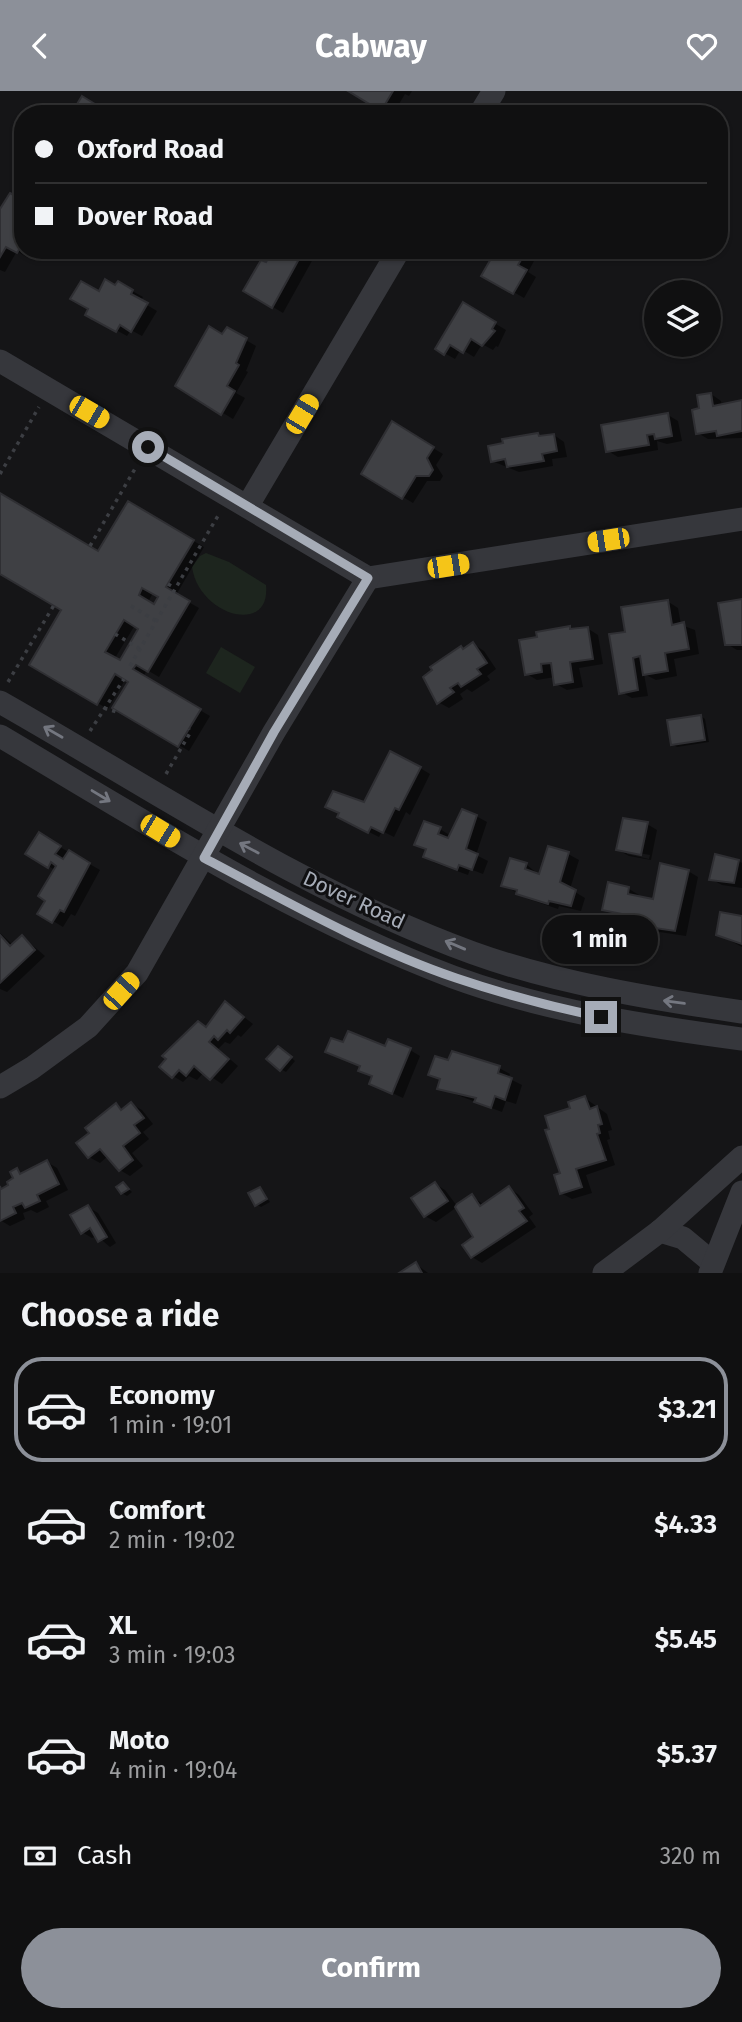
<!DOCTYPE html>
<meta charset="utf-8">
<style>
:root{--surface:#101011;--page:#19191a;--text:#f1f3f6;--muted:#9c9d9f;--line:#303031;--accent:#8c9099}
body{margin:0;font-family:"Fira Sans",sans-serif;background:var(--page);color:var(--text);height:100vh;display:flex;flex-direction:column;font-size:26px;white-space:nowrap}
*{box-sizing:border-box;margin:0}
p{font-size:23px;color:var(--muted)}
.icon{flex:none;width:38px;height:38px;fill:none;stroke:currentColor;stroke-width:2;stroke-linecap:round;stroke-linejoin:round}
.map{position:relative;height:1182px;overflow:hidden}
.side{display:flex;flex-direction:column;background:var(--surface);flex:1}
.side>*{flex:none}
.banner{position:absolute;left:14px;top:14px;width:714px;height:154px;border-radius:28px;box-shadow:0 2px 5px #0004,0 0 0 2px var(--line);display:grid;align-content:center;height:154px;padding:0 21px;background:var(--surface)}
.controls{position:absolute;left:644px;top:189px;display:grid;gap:14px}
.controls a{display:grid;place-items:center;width:77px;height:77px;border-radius:50%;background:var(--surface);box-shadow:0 2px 5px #0004,0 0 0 2px var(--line);font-size:35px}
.end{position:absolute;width:32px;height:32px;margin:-16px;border:9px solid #a6acb7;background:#111;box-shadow:0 0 0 4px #111}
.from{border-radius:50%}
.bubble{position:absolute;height:49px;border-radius:24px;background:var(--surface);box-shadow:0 2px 5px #0004,0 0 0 2px var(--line);font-size:23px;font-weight:700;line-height:49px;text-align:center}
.car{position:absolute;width:21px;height:42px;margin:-21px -10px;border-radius:9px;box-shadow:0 0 5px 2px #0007;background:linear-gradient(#f5c518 24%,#345 0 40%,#f5c518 0 76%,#345 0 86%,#f5c518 0)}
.banner b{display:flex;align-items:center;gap:24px;height:66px;font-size:26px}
.banner b+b{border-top:2px solid var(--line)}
.banner i{width:18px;height:18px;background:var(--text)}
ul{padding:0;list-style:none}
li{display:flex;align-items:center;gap:21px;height:105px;margin:0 14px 10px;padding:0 7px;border:4px solid transparent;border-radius:28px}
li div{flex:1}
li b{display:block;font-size:26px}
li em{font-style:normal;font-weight:700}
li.selected{border-color:var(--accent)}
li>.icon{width:63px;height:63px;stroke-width:1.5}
h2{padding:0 21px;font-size:32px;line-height:84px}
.pay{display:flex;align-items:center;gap:18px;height:77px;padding:0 21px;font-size:26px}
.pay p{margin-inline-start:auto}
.action{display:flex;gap:14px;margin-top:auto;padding:14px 21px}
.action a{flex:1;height:80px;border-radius:42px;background:var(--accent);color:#fff;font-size:28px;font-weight:700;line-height:80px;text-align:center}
header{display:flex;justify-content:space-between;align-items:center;height:91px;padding:0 21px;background:var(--accent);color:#fff;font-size:32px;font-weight:700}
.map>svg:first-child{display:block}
.green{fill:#1d251e}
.shadow{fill:#0007;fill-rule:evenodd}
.building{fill:#3f4044;stroke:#2f2f33;stroke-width:2;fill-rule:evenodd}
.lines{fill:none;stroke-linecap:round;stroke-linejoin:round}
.path{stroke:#3c3e43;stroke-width:3.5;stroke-dasharray:3.5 5;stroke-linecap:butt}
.street{stroke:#36373c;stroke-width:23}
.oneway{stroke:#747780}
.route{stroke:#a6acb7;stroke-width:9}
.labels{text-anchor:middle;stroke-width:6;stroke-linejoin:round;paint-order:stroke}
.street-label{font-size:21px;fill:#a6acb7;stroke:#101012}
</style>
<header><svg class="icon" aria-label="back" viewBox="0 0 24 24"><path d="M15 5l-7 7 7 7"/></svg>Cabway<svg class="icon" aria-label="heart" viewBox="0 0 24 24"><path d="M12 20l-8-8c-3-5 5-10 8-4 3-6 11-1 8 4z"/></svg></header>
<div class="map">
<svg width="742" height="1182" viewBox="0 0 742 1182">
<rect width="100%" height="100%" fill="#151517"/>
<g class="green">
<path d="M206,462L229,471L266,494C271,545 199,525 192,476L200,465Z"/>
<polygon points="221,556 255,576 240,602 206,582"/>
</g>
<g class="shadow">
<polygon points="351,0 412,0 409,5 405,3 393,23"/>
<polygon points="23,111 23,159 32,159 28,167 17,160 5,181 0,179 0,122"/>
<polygon points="275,159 318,159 283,222 245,199"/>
<polygon points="498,159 540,159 528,181 536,186 524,207 484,184"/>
<polygon points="118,192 143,206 140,210 157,220 142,245 131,239 127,245 87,223 100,202 116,196"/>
<polygon points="464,214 506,239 498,256 496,255 493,259 482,253 474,266 461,258 455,268 437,258"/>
<polygon points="227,238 256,255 246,280 248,281 236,302 245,307 233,328 177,294"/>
<polygon points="711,303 721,310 722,315 742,311 742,347 708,348 698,342 701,319"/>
<polygon points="668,324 678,330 682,350 667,353 657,350 658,359 618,366 608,360"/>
<polygon points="392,333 443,363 436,374 443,385 440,390 427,390 413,412 363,382"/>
<polygon points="538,343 543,346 554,344 564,351 567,366 552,368 553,375 519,381 492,370"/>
<path d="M0,405L99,462L128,412L204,456L176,504L199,517L159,586L147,579L143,586L210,625L189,660L115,617L130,590L126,587L108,618L31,574L64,518L0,481ZM153,502L160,506L155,515L148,511ZM135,534L141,537L120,572L115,567Z"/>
<polygon points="667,510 678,517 681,534 695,539 699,563 674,568 677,585 656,589 644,583 648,605 632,607 621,601 627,542"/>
<polygon points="742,511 742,559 737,559 727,553"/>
<polygon points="587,537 598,544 603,573 579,577 583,596 567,599 556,593 555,586 537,589 527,583"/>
<polygon points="473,553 484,560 496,578 487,585 490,589 472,601 467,598 460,603 463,608 449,617 438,611 464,559"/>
<polygon points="701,625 705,628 709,651 677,656 672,653"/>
<polygon points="420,677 430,683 410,724 406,721 394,746 382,740 379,746 349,731 349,705 365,713"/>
<polygon points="476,725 487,731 476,764 488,770 483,783 470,778 468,784 435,772 425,766 427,760 417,753 440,738 451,745"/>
<path d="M647,733L657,739L651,769L629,765L618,759ZM627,760L650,764L649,768L627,763Z"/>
<polygon points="39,744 100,779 75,825 71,823 63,836 40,822 48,809 55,779 28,763"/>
<polygon points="568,763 579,769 570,798 585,807 581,820 559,815 558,818 528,808 503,794 526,773 540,785"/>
<polygon points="739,770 742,772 742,797 722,794 711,788"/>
<polygon points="688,780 698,786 686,845 633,837 622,831 623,826 604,818 629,798 639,804 638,807 654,810"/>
<polygon points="742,826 742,856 718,843"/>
<polygon points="0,842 13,854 23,846 45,865 7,901 0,898"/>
<polygon points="226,912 253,933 241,946 238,944 230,953 225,951 218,958 238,975 222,993 204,981 197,989 189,985 183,991 173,985 165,965 185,942 188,944 207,937"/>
<polygon points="344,954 410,959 420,965 403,1007 371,992 373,986 360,979 361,976 327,960"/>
<polygon points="283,960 295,970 286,981 281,978"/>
<polygon points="450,972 499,977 510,983 508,987 522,994 516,1013 506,1010 502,1021 439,997 441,989 431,983"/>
<polygon points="585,1007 607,1023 612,1039 608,1040 610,1048 607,1049 615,1074 586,1084 592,1102 572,1108 561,1102 563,1083 572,1018"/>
<polygon points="131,1013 142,1019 153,1033 143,1041 149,1048 132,1062 143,1075 130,1085 120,1079 108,1065 100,1072 89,1066 92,1042 116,1014 124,1019"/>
<polygon points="47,1071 57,1077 68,1099 46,1110 49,1116 37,1122 31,1119 23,1122 25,1128 10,1135 0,1129 0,1095 5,1098 15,1088 17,1079 23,1083"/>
<polygon points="123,1093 132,1101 127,1105 122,1102"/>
<polygon points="435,1093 445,1099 457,1115 472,1105 484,1114 509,1097 519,1104 533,1123 529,1126 536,1136 482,1172 472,1166 476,1146 457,1116 436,1131 425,1125"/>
<polygon points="260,1098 270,1111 261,1116 256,1113"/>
<polygon points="88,1116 98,1122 116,1152 110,1156 97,1145 92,1147 82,1141"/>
<polygon points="416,1173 428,1182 402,1182"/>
</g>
<g class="building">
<polygon points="348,0 393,0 381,20"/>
<polygon points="82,5 111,23 71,23"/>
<polygon points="10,102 23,109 23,130 19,137 23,139 23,152 17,162 6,156 0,166 0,118"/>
<polygon points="273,159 304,159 272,217 243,200 261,169 266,171"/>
<polygon points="496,159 527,159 518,174 527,179 513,203 481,185"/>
<polygon points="105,188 115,194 118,190 133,199 131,203 148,212 131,241 120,234 116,241 85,224 88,218 70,208 81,190 99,200"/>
<polygon points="463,211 496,231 492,238 495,240 482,255 471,248 463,262 450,254 444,264 435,258"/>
<polygon points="209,235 222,243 227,236 247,247 236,272 239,274 227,295 235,300 221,324 175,295"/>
<polygon points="711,302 713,315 742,309 742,340 717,345 716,340 696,343 692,319 699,317 697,304"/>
<polygon points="668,322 672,345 655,348 654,343 647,344 649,354 606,361 601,334"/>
<polygon points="392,330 434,356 427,367 433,379 429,385 416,385 402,408 361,383"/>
<polygon points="538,342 539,345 554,343 557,360 542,363 544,370 507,376 505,368 491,371 488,355 503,352 502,348"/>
<path d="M0,402L98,460L128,410L194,449L166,496L190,510L148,581L136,574L133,578L201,618L178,656L112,617L128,591L115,583L97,614L29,574L61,519L0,483ZM142,497L158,506L154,513L139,504ZM124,529L138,538L120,569L105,561Z"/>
<polygon points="742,508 742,554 725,554 718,512"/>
<polygon points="668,509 672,534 684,531 689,558 665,562 668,580 643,584 640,565 633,567 638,599 619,603 609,543 625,541 621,516"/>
<polygon points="570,535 570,538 588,536 593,568 570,571 573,591 554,594 551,572 541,573 542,581 525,584 519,549 537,546 536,541"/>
<polygon points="473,551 487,572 477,578 481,583 461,596 458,592 450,597 454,601 437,613 423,586 432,579 430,576 461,555 463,558"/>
<polygon points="701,624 705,649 671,654 667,629"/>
<polygon points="390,660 421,676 399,719 395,717 383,742 371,736 368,742 337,726 339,722 325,716 333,700 364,711"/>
<polygon points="462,718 477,724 466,758 478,763 472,779 459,774 457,779 423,766 426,758 414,754 424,730 441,736 438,743 448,747"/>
<polygon points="623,727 648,731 641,764 616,759"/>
<polygon points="39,741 61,755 55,763 63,768 69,759 90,772 64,821 60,819 52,832 37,823 45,810 38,805 56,775 51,771 48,777 25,763"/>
<polygon points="548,755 569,761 560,791 576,799 571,815 549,810 548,813 516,803 517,799 501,795 510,767 527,772 525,778 539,783"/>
<polygon points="715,763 739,769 734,792 709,789"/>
<polygon points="660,772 689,779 675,840 620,832 622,823 602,819 608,791 629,796 628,803 653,808"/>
<polygon points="720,821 742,825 742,853 716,844"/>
<polygon points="0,844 10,855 22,844 35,859 0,892"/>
<polygon points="225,910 244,926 230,942 227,939 218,949 214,945 209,951 229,968 210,989 194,975 186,985 179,979 172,987 159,976 166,968 162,965 198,930 206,936"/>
<polygon points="348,940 385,955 388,948 411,957 392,1003 369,993 372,985 358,980 360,975 325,961 331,947 343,951"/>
<polygon points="278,955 292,966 280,980 266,968"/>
<polygon points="452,960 500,975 498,982 512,987 505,1009 495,1005 491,1017 474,1011 476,1007 437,998 440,988 428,984 435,965 448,969"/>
<polygon points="585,1005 590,1018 597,1015 602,1033 598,1034 600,1042 597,1043 606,1069 576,1078 582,1096 560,1103 554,1084 560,1082 545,1039 549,1038 545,1025 570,1017 568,1011"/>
<polygon points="131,1011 144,1027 134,1034 140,1042 123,1055 133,1069 119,1080 100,1058 88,1067 76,1052 89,1042 85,1037 116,1012 121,1019"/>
<polygon points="47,1069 59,1093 37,1104 40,1110 25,1117 22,1112 13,1116 16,1122 0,1130 0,1095 1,1098 8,1094 7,1091 13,1087 10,1081 17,1077 20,1083"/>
<polygon points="123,1091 129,1098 121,1103 116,1096"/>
<polygon points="435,1091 448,1110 424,1126 411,1107"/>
<polygon points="509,1095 524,1117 519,1120 527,1130 471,1167 462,1154 473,1146 455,1116 457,1113 472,1103 480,1115"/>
<polygon points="260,1096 267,1108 255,1115 248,1102"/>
<polygon points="88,1114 107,1146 98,1151 90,1137 81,1143 70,1124"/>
<polygon points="416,1171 422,1182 399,1182"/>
</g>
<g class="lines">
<g class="path">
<polyline points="0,383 39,316"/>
<polyline points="90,455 136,376"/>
<polyline points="168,493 175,497"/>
<polyline points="131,515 156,530"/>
<polyline points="115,543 140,558"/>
<polyline points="130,575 219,423"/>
<polyline points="8,591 54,514"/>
<polyline points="104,617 120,622"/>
<polyline points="90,640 124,588"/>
<polyline points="166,683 190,642 189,638"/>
</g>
<g class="street">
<polyline points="480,23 494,0"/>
<polyline points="0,270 368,487"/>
<polyline points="248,414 399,159"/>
<polyline points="368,487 742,428"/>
<path d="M0,611C155,699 305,801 473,862C556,892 654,908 742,921"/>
<path d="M0,645C147,732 292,825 453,886C546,920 644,935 742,948"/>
<polyline points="0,996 32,977 88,936 137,882 274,641 368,487"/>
<polyline points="660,1140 683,1147 713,1172"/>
<polyline points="604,1182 660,1140 742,1066"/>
<polyline points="710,1182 742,1101"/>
</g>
</g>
<defs><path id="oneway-shaft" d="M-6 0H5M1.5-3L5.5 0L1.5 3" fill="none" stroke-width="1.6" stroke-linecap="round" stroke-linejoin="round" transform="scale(1.75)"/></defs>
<g class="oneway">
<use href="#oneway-shaft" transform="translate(53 641) rotate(-150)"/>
<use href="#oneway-shaft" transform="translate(101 705) rotate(31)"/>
<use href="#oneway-shaft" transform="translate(249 757) rotate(-152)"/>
<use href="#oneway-shaft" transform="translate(455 854) rotate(-157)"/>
<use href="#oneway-shaft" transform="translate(674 911) rotate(-172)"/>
</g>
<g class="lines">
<path class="route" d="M148,356L368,487L274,641L204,767C286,810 368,857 456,887C503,903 552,916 601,926"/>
</g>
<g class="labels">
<g class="street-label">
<text transform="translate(354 809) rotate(25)" y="7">Dover Road</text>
</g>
</g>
</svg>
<div class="controls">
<a><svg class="icon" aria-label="layers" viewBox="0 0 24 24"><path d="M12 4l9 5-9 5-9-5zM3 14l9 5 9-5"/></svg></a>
</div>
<i class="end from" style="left:148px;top:356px"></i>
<i class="end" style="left:601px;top:926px"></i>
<div class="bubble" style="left:542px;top:824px;width:116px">1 min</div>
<i class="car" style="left:89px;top:321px;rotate:120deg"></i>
<i class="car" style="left:302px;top:323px;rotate:31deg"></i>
<i class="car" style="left:608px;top:449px;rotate:261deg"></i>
<i class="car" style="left:448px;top:475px;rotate:81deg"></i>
<i class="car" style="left:160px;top:740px;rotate:121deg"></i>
<i class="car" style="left:121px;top:900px;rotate:42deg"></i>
<div class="banner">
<b><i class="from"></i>Oxford Road</b>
<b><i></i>Dover Road</b>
</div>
</div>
<section class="side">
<h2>Choose a ride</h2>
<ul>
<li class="selected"><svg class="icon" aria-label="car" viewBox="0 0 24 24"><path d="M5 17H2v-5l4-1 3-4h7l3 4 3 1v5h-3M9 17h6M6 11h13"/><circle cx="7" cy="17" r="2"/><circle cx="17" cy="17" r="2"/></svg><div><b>Economy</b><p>1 min · 19:01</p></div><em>$3.21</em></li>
<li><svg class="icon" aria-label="car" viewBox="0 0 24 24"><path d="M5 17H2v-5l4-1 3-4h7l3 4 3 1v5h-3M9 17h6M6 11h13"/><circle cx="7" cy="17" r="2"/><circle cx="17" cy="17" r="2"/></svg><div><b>Comfort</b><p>2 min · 19:02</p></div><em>$4.33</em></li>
<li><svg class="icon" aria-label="car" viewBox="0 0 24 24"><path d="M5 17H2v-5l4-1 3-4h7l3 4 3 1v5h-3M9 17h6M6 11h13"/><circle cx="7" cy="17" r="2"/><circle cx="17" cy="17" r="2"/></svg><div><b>XL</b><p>3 min · 19:03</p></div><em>$5.45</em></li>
<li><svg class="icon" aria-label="car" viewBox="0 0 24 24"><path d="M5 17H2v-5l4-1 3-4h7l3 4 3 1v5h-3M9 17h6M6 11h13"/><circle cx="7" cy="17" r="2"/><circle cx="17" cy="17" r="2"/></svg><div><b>Moto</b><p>4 min · 19:04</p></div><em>$5.37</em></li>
</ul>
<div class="pay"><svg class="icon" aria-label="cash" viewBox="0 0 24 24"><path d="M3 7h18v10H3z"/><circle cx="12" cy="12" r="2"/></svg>Cash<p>320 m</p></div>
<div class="action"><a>Confirm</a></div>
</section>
